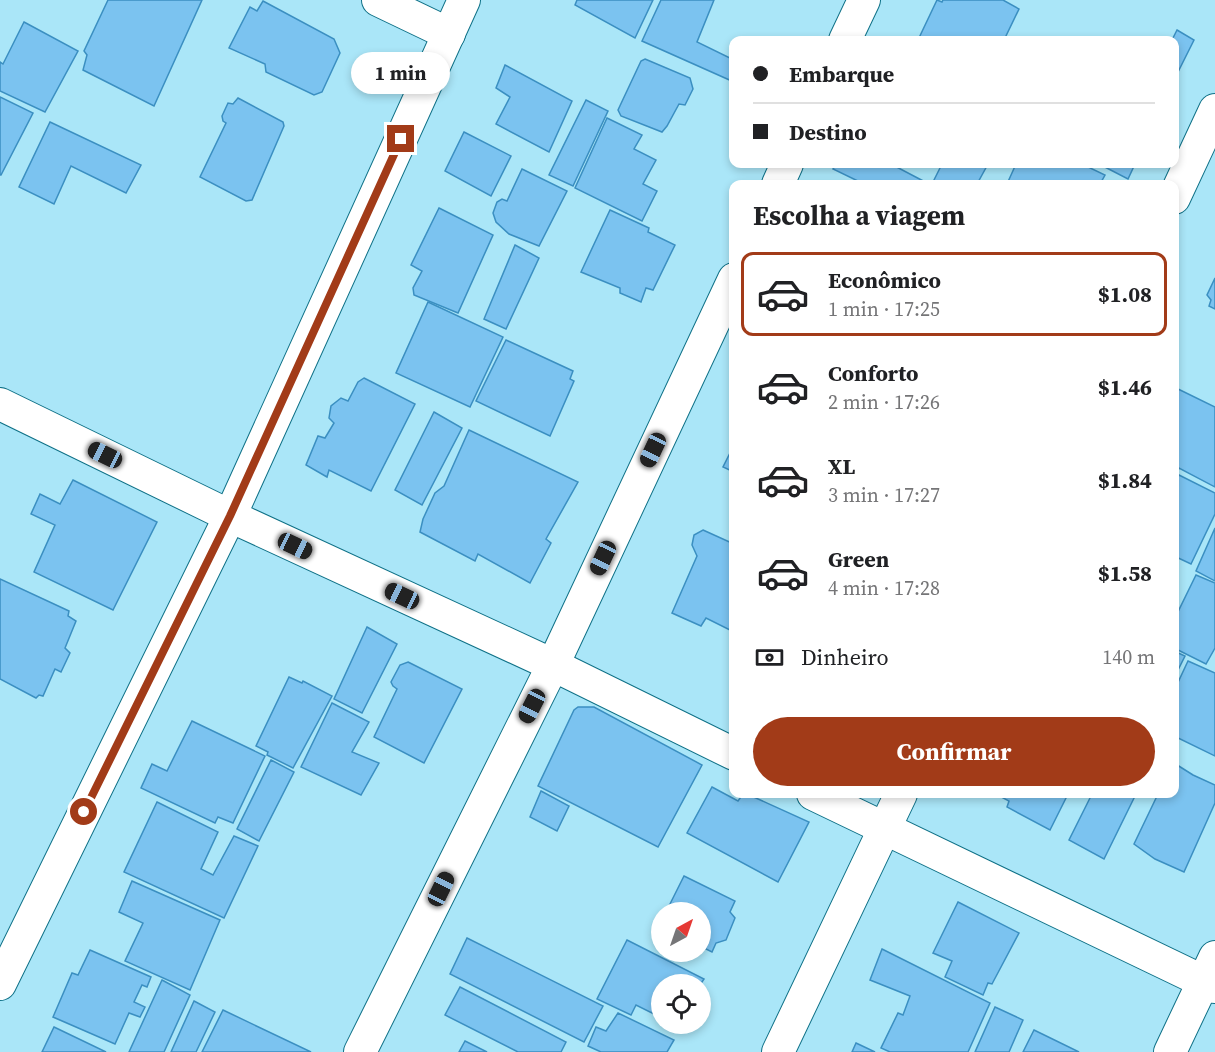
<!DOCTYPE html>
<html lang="pt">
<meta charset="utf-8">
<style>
:root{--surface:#fff;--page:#f6f6f6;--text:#202124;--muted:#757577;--line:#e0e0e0;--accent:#a23b18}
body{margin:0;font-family:"Source Serif 4",serif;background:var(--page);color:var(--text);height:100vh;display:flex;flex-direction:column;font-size:22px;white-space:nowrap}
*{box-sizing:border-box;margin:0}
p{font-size:20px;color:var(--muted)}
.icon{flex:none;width:33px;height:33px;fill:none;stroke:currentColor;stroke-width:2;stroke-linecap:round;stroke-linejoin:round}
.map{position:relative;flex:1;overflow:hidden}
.sheet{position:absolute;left:729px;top:180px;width:450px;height:618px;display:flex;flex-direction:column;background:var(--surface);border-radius:12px;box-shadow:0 3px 9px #0003}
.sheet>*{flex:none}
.hud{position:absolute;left:729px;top:36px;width:450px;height:132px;border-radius:12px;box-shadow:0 3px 9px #0003;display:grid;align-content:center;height:132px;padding:0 24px;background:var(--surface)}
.needle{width:39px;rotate:40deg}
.fabs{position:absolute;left:651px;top:902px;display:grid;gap:12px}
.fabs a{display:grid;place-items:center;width:60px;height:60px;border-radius:50%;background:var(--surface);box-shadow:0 3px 9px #0003;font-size:30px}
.end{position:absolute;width:27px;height:27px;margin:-14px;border:8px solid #a23b18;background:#fff;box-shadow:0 0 0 3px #fff}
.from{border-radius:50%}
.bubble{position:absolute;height:42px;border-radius:21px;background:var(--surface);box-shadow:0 3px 9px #0003;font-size:20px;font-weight:700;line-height:42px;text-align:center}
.car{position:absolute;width:18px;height:36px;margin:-18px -9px;border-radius:8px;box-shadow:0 0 4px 2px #0007;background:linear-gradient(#222 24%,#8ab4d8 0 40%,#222 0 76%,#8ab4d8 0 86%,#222 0)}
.hud b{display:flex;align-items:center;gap:21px;height:57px;font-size:22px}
.hud b+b{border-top:2px solid var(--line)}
.hud i{width:15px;height:15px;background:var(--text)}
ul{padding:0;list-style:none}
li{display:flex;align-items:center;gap:18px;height:84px;margin:0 12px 9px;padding:0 12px;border:3px solid transparent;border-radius:12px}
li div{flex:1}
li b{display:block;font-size:22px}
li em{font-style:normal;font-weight:700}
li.current{border-color:var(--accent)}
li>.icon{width:54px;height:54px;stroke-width:1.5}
h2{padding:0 24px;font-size:27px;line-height:72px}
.pay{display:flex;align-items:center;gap:15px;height:66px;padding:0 24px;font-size:22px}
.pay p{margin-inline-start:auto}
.cta{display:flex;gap:12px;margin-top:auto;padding:12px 24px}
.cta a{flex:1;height:69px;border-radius:36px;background:var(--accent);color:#fff;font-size:24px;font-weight:700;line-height:69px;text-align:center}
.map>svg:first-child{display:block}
.building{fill:#7bc3f0;stroke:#3b8fc1;stroke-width:1.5}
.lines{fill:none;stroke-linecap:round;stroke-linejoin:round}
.minor-casing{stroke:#0f7187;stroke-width:34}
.minor{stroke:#fff;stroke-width:32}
.route{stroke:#a23b18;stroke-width:8}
</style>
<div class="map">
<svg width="1215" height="1052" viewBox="0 0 1215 1052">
<rect width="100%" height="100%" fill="#aae6f8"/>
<g class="building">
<polygon points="108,0 202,0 154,106 83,70 87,55 84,51"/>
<polygon points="577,0 653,0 635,38 575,5"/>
<polygon points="661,0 714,0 697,42 734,60 734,82 642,41"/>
<polygon points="937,0 942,2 943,0 1003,0 1019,9 1004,40 918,40"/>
<polygon points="263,1 334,39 340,53 322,92 314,95 266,72 265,64 229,48 250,7 257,11"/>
<polygon points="24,22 78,51 45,112 0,91 0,62 3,64"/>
<polygon points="1177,30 1194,40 1174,80 1174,40 1172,40"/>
<polygon points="645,59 690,78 693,89 685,105 679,104 667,126 662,132 621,116 618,110 641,61"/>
<polygon points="505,65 572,101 549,152 496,124 510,97 496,88"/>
<polygon points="0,97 33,113 1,175 0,175"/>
<polygon points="238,98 283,122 284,126 252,200 246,201 200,177 226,123 223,121 222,116 228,103 233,104"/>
<polygon points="586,100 608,111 573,186 549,175"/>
<polygon points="607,118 642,135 634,149 656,160 643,184 657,191 642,221 575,188"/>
<polygon points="50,122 141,165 126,193 71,166 54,204 19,187"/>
<polygon points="464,132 511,156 491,196 445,171"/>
<polygon points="836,164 891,164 929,184 864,184 833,169"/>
<polygon points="942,164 988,164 977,184 932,184"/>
<polygon points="1016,164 1082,164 1105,175 1100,184 1007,184"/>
<polygon points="1099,164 1135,164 1128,179"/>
<polygon points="522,169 567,191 539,246 509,234 496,222 493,213 497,202 502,199 507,201"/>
<polygon points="439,208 493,235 458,313 414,295 413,288 422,271 411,265"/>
<polygon points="610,210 649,228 648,232 675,245 653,290 646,288 641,302 620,293 620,288 581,272"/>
<polygon points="515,245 539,258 506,329 484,319"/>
<polygon points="1215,278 1215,309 1209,306 1211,300 1207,295"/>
<polygon points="428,302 503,337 470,407 396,373"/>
<polygon points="506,340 573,371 570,379 574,381 550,436 476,401"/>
<polygon points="364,378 415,404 371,491 329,470 327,477 306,465 318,436 325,438 334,423 329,418 331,406 341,398 348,401 358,382"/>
<polygon points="1174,387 1215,407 1215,487 1179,468 1177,473 1174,472"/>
<polygon points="434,412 462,428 422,505 395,490"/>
<polygon points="469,430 578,482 546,539 551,543 530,583 478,554 475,561 420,532 423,519 435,493 444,486"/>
<polygon points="734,445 734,472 723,467"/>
<polygon points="1179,475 1215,493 1215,514 1191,564 1174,556 1174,483"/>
<polygon points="73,480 157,522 113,610 34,572 55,525 31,514 40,494 60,504"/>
<polygon points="1215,528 1215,581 1196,571"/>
<polygon points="703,530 734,544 734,632 706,618 701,626 672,613 697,556 692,545 694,535"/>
<polygon points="1196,575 1215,583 1215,648 1206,664 1174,648 1174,620"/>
<polygon points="0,579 69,611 68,616 76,621 65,648 70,653 61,672 55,669 43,696 39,695 36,698 0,679"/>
<polygon points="367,627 397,644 362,713 334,699"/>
<polygon points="1174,651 1185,656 1174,678"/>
<polygon points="1188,661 1215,673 1215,756 1174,736 1174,691"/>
<polygon points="408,662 462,689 424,763 374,737 397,689 393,686 391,682 400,665"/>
<polygon points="289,677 302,683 303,681 332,696 293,768 267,755 268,752 256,746"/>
<polygon points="332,703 369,722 352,752 379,763 361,795 301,767"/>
<polygon points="578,707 594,707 702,765 658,847 538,786 574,710"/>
<polygon points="192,721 265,756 233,823 218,817 215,823 141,788 152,764 167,771"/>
<polygon points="271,760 294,772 259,841 237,829"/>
<polygon points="1174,763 1193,775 1215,785 1215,803 1184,872 1155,859 1134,844 1158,794 1174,794"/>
<polygon points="712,787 738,801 743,794 747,794 809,822 778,882 687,833"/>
<polygon points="541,791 569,806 557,831 530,817"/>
<polygon points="996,794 1068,794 1050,830 1007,807 1009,801"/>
<polygon points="1092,794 1136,794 1104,859 1069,840"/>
<polygon points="157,802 218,832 201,869 213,875 234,836 258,846 224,918 124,872"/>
<polygon points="684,876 735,901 730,912 735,918 726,940 716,943 712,952 700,946 700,912 666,912"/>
<polygon points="132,881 220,920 190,990 125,961 143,923 119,912"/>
<polygon points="958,902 1019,933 992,984 988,983 983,995 945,977 952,961 933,953"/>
<polygon points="467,938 603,1006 584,1042 450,974"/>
<polygon points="627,940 704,979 700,985 662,984 662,1018 636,1005 631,1015 597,999"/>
<polygon points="882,949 990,1003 968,1052 890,1052 881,1048 898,1013 903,1015 910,996 870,980"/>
<polygon points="90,950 151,977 147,987 142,985 134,1002 145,1007 140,1017 129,1013 115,1044 53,1017 72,973 78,975"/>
<polygon points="162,980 190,995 164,1052 129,1052"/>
<polygon points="460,987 566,1042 561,1052 518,1052 445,1015"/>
<polygon points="194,1001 215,1012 196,1052 171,1052"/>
<polygon points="995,1007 1023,1020 1009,1052 975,1052"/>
<polygon points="223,1010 311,1052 202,1052"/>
<polygon points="618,1013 674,1040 667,1052 601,1052 588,1046 596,1027 606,1031"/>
<polygon points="54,1027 106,1052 42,1052"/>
<polygon points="1034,1030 1079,1052 1023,1052"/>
<polygon points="465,1041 487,1052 459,1052"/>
<polygon points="856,1043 875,1052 852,1052"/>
</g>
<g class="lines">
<g class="minor-casing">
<g id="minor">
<polyline points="378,0 449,34"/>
<polyline points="845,40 864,0"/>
<polyline points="778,184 787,164"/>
<polyline points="1174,198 1215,110"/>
<polyline points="0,404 230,516 553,665 734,754"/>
<polyline points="813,794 1215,987"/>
<polyline points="0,984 230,516 464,0"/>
<polyline points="360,1052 553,665 734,279"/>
<polyline points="778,1052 901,794"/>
<polyline points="1170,1052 1215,957"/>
</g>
</g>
<use href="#minor" class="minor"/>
</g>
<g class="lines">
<polyline class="route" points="84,812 230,516 401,139"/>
</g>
</svg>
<div class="fabs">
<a><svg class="needle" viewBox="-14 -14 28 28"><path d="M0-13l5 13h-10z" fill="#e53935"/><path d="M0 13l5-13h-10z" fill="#757577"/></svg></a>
<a><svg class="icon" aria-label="locate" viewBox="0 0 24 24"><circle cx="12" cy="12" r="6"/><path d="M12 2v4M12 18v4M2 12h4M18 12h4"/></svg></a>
</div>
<i class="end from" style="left:84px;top:812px"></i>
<i class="end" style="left:401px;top:139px"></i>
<div class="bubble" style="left:351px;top:52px;width:99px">1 min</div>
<i class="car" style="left:653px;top:450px;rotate:205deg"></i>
<i class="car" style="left:105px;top:455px;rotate:296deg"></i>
<i class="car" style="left:295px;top:546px;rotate:115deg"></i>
<i class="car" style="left:603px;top:558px;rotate:205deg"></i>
<i class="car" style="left:402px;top:596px;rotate:295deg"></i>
<i class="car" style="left:532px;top:706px;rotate:207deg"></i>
<i class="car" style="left:441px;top:889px;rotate:26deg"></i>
<div class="hud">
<b><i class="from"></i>Embarque</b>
<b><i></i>Destino</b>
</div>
<section class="sheet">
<h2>Escolha a viagem</h2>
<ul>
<li class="current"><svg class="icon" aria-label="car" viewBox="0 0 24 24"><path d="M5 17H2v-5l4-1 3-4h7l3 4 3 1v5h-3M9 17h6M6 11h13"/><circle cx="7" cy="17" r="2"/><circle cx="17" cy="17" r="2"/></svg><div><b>Econômico</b><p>1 min · 17:25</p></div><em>$1.08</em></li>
<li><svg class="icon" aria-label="car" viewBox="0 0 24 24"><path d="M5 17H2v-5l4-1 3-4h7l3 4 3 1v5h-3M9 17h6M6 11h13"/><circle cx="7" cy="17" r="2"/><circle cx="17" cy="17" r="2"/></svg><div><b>Conforto</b><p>2 min · 17:26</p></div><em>$1.46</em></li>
<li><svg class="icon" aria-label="car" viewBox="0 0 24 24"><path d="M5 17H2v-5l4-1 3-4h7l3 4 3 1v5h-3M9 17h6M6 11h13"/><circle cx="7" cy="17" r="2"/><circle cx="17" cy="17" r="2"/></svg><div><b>XL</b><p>3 min · 17:27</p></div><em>$1.84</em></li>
<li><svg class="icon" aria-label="car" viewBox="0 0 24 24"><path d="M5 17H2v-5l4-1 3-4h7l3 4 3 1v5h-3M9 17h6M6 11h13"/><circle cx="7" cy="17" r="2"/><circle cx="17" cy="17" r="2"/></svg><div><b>Green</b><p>4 min · 17:28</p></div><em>$1.58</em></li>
</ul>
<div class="pay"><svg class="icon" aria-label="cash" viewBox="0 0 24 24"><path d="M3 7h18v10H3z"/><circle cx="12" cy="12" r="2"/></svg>Dinheiro<p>140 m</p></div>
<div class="cta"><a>Confirmar</a></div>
</section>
</div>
